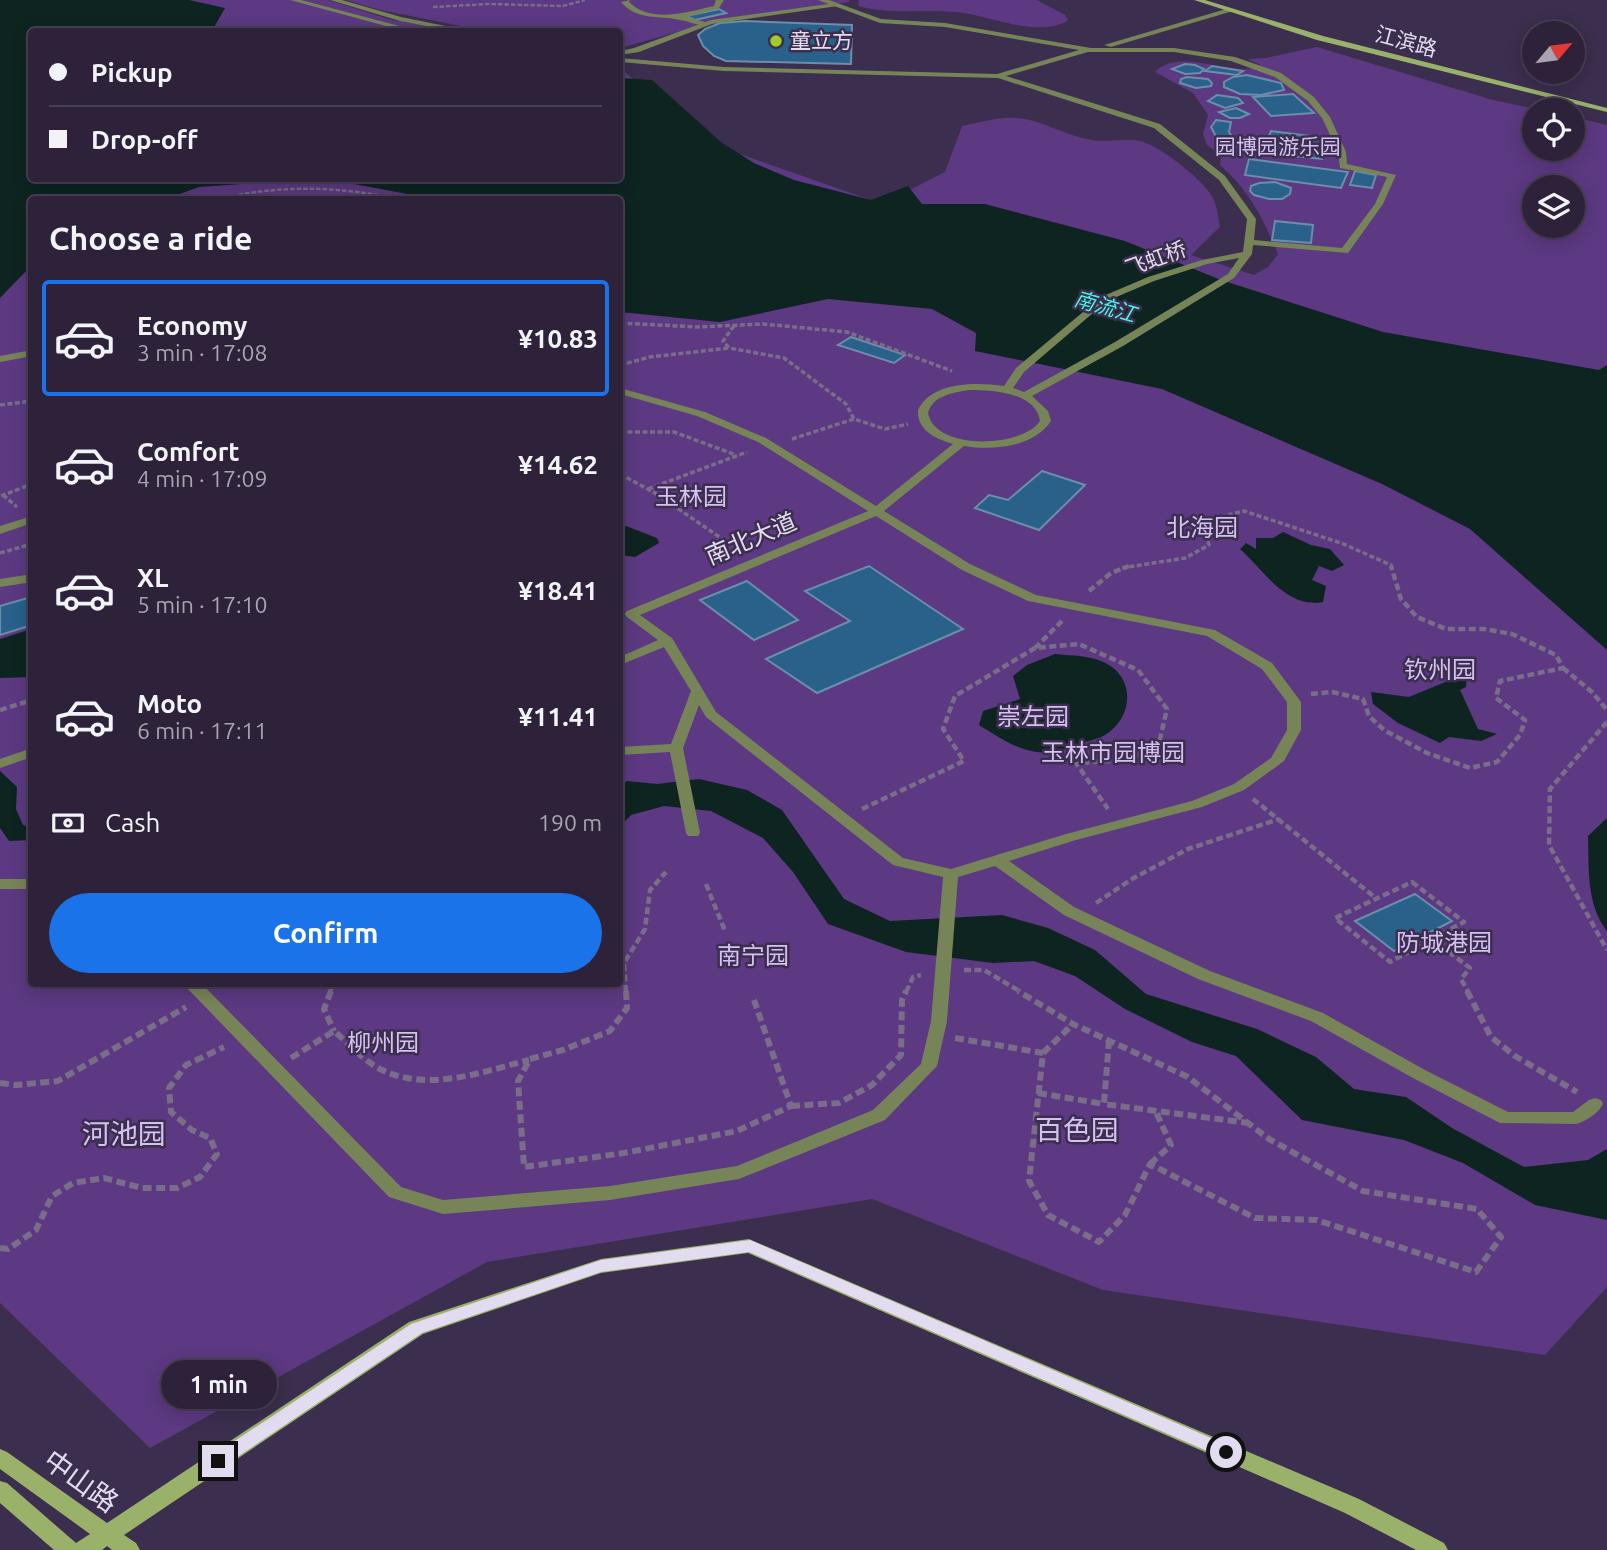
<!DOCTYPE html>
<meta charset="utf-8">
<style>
:root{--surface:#2d223a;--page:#392f45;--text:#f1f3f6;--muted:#a7a4af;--line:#483f54;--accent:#1a73e8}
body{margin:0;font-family:Ubuntu,"Noto Sans SC",sans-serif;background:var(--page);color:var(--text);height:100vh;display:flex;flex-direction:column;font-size:26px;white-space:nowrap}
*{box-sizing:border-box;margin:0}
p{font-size:23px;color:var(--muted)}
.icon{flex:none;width:38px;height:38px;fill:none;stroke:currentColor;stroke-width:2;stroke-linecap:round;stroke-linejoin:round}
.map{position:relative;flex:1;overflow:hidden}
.details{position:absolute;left:28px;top:196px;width:595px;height:791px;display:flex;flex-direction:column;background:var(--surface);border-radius:7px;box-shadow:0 4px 18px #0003,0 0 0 2px var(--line)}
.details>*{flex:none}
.banner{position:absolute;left:28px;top:28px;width:595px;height:154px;border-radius:7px;box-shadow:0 4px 18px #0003,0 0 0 2px var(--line);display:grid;align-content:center;height:154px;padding:0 21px;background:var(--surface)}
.needle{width:46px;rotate:61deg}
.buttons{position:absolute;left:1522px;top:21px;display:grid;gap:14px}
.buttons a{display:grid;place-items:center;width:63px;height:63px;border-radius:50%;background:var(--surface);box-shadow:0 4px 18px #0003,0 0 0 2px var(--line);font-size:35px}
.end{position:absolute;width:32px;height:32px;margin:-16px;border:9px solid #e3dbf0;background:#111;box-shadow:0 0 0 4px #111}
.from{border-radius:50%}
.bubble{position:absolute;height:49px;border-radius:24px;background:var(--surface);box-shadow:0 4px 18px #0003,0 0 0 2px var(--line);font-size:23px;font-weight:700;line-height:49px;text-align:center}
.banner b{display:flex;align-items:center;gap:24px;height:66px;font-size:26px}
.banner b+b{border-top:2px solid var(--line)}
.banner i{width:18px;height:18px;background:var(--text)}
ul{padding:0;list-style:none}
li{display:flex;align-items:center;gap:21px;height:116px;margin:0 14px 10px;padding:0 7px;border:4px solid transparent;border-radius:7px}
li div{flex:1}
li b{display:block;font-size:26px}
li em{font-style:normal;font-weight:700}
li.on{border-color:var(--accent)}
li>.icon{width:63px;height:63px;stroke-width:1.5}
h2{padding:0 21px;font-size:32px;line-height:84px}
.pay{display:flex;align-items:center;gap:18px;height:77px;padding:0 21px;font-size:26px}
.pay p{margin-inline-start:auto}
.primary-button{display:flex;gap:14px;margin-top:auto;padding:14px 21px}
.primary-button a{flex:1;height:80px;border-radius:42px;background:var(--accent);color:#fff;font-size:28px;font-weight:700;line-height:80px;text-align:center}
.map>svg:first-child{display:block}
.green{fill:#5c3982;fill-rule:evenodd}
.water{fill:#0e2421}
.building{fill:#29618a;stroke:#6b8eaa;stroke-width:2}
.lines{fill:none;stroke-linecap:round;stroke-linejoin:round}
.path-far3{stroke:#796d89;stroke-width:2.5;stroke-dasharray:4.5 2;stroke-linecap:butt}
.path-far2{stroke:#796d89;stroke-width:3.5;stroke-dasharray:5 2.5;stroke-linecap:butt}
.path-far1{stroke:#796d89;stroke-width:4.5;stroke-dasharray:7 3.5;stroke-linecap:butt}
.path{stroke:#796d89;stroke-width:6;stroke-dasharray:9 4.5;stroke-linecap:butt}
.lane{fill:#768458;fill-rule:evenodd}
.street{fill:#768458;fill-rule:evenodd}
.secondary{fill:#99b169;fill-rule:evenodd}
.route{fill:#e3dbf0}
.poi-dot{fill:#a1c92a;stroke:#3c2e4e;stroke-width:2.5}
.labels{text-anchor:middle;stroke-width:5;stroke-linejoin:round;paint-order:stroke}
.far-poi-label{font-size:21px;fill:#e3dbf0;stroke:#3c2e4e;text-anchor:start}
.far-street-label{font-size:21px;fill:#e3dbf0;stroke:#3c2e4e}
.far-park-label{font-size:21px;fill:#d4c0f1;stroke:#3c2e4e}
.far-water-label{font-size:21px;font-style:italic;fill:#47f6e2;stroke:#3c2e4e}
.park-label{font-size:24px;fill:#d4c0f1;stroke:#3c2e4e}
.street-label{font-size:24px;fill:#e3dbf0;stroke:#3c2e4e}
.near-park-label{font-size:28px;fill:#d4c0f1;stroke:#3c2e4e}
.near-street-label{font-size:28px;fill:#e3dbf0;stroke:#3c2e4e}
</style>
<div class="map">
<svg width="1607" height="1550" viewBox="0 0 1607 1550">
<rect width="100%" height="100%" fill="#3c2e4e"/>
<g class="green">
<path d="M0,0H328L392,20L460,31L32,32V178H620V68L709,143L882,204L945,172L962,126C982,122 1005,115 1025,119C1046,123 1066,135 1087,139C1103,143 1119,139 1135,140C1156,142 1201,178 1212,196C1217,205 1218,217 1220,227L1191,255L1254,275L1268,267L1278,254C1264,220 1249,190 1220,165L1221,155L1207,145L1203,134L1208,115L1193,93L1155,72C1175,51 1215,68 1240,69C1247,70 1255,67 1262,66L1248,59L1265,58L1317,47L1493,100L1540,110H1535V149H1573V117L1607,125V1287L1545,1355L1103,1290L872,1199L487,1262L150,1448L0,1303ZM1535,187H1573V226H1535ZM32,200H620V984H32Z"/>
<polygon points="346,0 849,0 849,2 728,18 620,48 620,32 486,31 380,10"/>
<path d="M859,0H1037L1065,15L1068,20C1059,27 1043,28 1032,27C1006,25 982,15 956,12C923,9 891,15 858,6Z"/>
</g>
<g class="water">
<polygon points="0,0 189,0 225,8 212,31 32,32 32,178 312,179 199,187 166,199 32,200 31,266 0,298"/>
<polygon points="620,78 652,80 722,143 754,163 794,180 871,200 908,186 922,204 985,204 1125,241 1221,280 1383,332 1599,370 1607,365 1607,650 1470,529 1382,484 1162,389 975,351 976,333 932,309 828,299 720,322 620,312 620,200 434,199 327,179 620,178"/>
<polygon points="626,526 657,538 659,543 635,557 620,555 620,527"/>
<path d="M1283,532L1311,545L1330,549L1344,565L1332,571L1319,566L1312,580L1326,586L1323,602C1286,609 1265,571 1240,549L1246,543L1256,549V538H1273Z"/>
<polygon points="31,629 31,677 0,678 0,639"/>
<path d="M1055,654C1074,656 1096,655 1112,667C1136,685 1130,720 1105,735C1098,739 1088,741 1079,744C1067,748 1050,754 1037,752C1015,749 997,736 979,725L983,711L1020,699L1013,676L1027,665Z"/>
<polygon points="1467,673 1466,687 1460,690 1478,729 1497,734 1481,741 1449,737 1440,743 1398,723 1373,704 1371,692 1409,697"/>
<polygon points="0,771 17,787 16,809 23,825 31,828 31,840 9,841 0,828"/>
<polygon points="699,779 747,790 782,810 844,899 890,921 1002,915 1048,928 1095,950 1146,994 1257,1029 1316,1057 1354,1089 1406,1097 1452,1128 1524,1167 1588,1160 1607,1149 1607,1220 1535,1205 1463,1163 1404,1140 1302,1120 1236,1056 1192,1042 1125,1009 1075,976 1034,961 993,963 906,952 828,924 793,872 763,838 711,811 664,806 631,815 620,826 620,787 627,781 657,784"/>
<path d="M1607,818V931C1586,904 1589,868 1588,836Z"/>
</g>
<g class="building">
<polygon points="719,9 726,13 695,20 686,16"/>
<polygon points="745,21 852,25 851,64 726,61 714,56 703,46 698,35 705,29 720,23"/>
<polygon points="1185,64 1195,65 1204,69 1200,73 1185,74 1172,69"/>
<polygon points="1212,66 1243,71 1237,75 1205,71"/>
<polygon points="1247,75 1281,83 1284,90 1261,95 1240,94 1224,87 1224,82 1233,77"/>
<polygon points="1187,77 1208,79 1212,83 1211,86 1196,88 1180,83 1181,79"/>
<polygon points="1293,94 1314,113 1271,116 1253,97"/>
<polygon points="1217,95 1238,98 1243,103 1225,108 1208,101"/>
<polygon points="1236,108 1249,114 1240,118 1230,118 1219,112"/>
<polygon points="1216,120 1231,122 1229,132 1238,146 1228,150 1220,144 1211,127"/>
<polygon points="1271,131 1326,138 1322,159 1262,153"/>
<polygon points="1249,159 1348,172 1341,188 1245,175"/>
<polygon points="1355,171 1376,175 1372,188 1350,185"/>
<polygon points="1275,182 1291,188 1290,194 1282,199 1269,199 1254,195 1250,191 1251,186 1259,183"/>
<polygon points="1275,221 1313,225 1311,243 1272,240"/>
<polygon points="851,337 905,355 894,363 838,345"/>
<polygon points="1042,471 1085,485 1039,530 975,508 989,495 1008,500"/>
<polygon points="869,566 963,629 817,693 766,659 850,621 805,591"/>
<polygon points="747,581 798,620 754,640 700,600"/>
<polygon points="31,597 32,625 0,635 0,606"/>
<polygon points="1415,894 1452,921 1394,951 1355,921"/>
</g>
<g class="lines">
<g class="path-far3">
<polyline points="433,7 489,4 563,6 585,0"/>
<polyline points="245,193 256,200"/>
<path d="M213,200C282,184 336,186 405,200"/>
</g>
<g class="path-far2">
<polyline points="620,323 697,327 763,324 847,332 952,371"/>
<polyline points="734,326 723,341 729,348 784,358 846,404 854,419 885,429 908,424"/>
<polyline points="620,362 624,364 650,357 729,348"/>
<polyline points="0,405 32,401"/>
<polyline points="620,432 674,432 736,455"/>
<polyline points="792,439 854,419"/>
<polyline points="620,474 655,493 737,549"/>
<polyline points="648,489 747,452"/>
<polyline points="3,495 17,507"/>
<polyline points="1,496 32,484"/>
<polyline points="0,553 32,544"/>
<polyline points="1122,568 1185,558 1209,545 1205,530 1216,518 1244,511 1341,543 1391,565 1392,568"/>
</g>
<g class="path-far1">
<polyline points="1089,591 1111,573 1129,566"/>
<polyline points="1062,621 1035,648 1079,644 1138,670 1167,709 1159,743 1127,760 1076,763 1108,809"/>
<polyline points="1563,668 1592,692 1607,710"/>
<polyline points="1311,694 1332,692 1363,699 1369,716 1384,730 1427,753 1470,768 1497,762 1520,735 1525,720 1496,698 1500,681 1563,668 1556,655 1512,634 1484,629 1446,629 1417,617 1401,599 1391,566"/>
<polyline points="0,710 32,700"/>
<polyline points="1607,722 1550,789 1549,845 1607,950"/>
<polyline points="1253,799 1377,899"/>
<polyline points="862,809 964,761 943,729 955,696 1035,648"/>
<polygon points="1412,882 1464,922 1390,962 1335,918"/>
<polyline points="706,884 725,931"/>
<polyline points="1096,903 1132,879 1188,849 1279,819"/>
<polyline points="1432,939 1470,968 1461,979 1468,992"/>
<polyline points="620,950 624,962"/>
<polyline points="964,970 984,970 1021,992"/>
<polyline points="330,992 333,984"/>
<polyline points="626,992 624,963 645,929 650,890 666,872"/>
<polyline points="906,992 913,977 921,975"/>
</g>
<g class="path">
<polyline points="331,991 324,1009 334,1031"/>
<polyline points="626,991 627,1008 610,1031 563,1050 530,1059 518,1081 524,1167 624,1153 737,1131 791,1106 754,1000"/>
<polyline points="1467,991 1491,1037 1515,1056 1577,1092"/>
<polyline points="955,1038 1043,1053 1029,1181 1048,1215 1099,1242 1125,1215 1150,1164 1255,1218 1317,1220 1476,1272 1501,1237 1477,1209 1363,1191 1269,1139 1188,1077 1073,1024 1018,991"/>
<polyline points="1109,1040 1104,1104 1248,1123"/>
<polyline points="1043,1053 1073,1024"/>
<path d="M291,1058L334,1031C349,1044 363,1060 380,1069C428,1093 481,1072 529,1060"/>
<polyline points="0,1083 16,1085 58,1081 186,1007"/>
<polyline points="1038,1093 1104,1104"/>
<polyline points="791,1106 839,1103 872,1085 901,1055 902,1000 906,991"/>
<polyline points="1150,1164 1171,1145 1156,1112"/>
<polyline points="0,1248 8,1249 36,1230 52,1196 73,1183 104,1178 142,1188 177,1188 200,1177 217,1154 210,1138 192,1130 171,1112 169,1088 186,1065 224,1047"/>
</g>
<g class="lane">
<polygon points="330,0 342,0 401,17 475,32 457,32 400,21"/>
<polygon points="836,3 838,6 712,24 639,52 620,55 620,51 634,48 711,20"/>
</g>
<g class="street">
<polygon points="290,0 301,0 422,32 408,32"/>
<path d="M630,0L629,2C651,24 688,12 714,6L716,0H724L719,8L687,17L705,22L702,26C695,24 687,21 680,20C658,15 637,21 621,2Z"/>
<path d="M818,0H829L881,19L945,23L1091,48H1174L1235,57L1281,73L1314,97L1330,117L1346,152L1347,164L1396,175L1383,204L1348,253L1253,245L1252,254L1234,278L1123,346L1032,396L1048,411L1051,421C1034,447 993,451 964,446L884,511L970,564L1036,595L1215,630L1272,663L1301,702V730L1284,761L1244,790L1202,807L1076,840L1009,861L1074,907L1210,971L1323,1013L1425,1070L1508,1112H1573L1589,1100L1595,1098L1601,1100L1603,1104C1599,1113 1586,1121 1576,1124L1500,1123L1413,1078L1311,1021L1198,979L1064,915L995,866L958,877L947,1021L937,1066L885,1120L739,1179L610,1200L443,1214L389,1197L187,988L185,984H202L401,1187L443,1200L610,1186L737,1166L873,1110L921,1064L931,1021L943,877L893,865L706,717L699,705L683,748L700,833L698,836H688L686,833L670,752L620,755V747L671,744L691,691L664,647L620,665V657L658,640L627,617L625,614L627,611L868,511L758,442L697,416L620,394V388L705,412L766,438L876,506L953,444C936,439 917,431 918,410C932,381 976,382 1004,386L1016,368L1101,297L1148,277L1202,260L1243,252L1247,219L1219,180L1154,128L998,78L724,71L620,62V58L724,67L997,74L1079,50L945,27L880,23ZM1088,52H1174L1231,61L1275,77L1308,101L1322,118L1338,152L1340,168L1387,177L1375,204L1342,248L1254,240L1256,219L1225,176L1160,124L1006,76ZM1239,258L1228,274L1115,342L1024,392L1013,388L1024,372L1107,301L1154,281L1207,264ZM969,390C992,390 1036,392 1040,421C1022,448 935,451 928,413C933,395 953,393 969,390ZM876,516L962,570L1028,601L1207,636L1262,669L1287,702V730L1271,758L1234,784L1192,801L1066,834L951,869L903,858L716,712L672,638L640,615Z"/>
<polygon points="1226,9 1233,11 1111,47 1104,45"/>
<polygon points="32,350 32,356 0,362 0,356"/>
<polygon points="32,516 32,523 0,534 0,526"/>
<polygon points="32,574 32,582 0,587 0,579"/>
<polygon points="32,748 32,757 0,768 0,759"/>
<rect x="0" y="879" width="32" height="10"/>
</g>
<g class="secondary">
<polygon points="1194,0 1205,0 1323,36 1607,108 1607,112 1317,40"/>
<polygon points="749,1239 1359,1499 1444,1543 1448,1550 1416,1550 1345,1513 748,1253 601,1273 423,1334 124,1535 136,1543 140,1550 112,1550 107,1546 102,1550 54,1550 0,1503 0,1481 7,1483 76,1543 90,1534 0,1469 0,1449 7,1452 107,1523 409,1322 601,1259"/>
</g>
</g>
<polygon class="route" points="750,1240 1232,1447 1235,1452 1232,1457 1226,1459 1221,1457 749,1252 601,1272 422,1333 224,1466 218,1468 212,1466 210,1461 212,1456 411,1324 601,1260"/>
<circle class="poi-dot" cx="776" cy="41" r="7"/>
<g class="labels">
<g class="far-poi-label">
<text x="790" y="48">童立方</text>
</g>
<g class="far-street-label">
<text transform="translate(1406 42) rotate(15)" y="7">江滨路</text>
<text transform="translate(1156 259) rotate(-20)" y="7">飞虹桥</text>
</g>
<g class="far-park-label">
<text x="1278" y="154">园博园游乐园</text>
</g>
<g class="far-water-label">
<text transform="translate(1105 307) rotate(16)" y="7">南流江</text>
</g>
<g class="park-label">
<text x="691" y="505">玉林园</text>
<text x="1202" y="536">北海园</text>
<text x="1440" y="678">钦州园</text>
<text x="1033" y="725">崇左园</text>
<text x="1113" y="761">玉林市园博园</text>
<text x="1444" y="951">防城港园</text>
<text x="753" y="964">南宁园</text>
<text x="383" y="1051">柳州园</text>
</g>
<g class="street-label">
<text transform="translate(751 539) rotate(-23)" y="8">南北大道</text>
</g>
<g class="near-park-label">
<text x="1077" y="1140">百色园</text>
<text x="124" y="1144">河池园</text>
</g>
<g class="near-street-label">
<text transform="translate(81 1481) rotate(36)" y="10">中山路</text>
</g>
</g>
</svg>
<div class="buttons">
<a><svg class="needle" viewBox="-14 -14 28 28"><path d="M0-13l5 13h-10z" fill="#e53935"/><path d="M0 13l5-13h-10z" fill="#a7a4af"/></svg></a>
<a><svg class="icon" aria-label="locate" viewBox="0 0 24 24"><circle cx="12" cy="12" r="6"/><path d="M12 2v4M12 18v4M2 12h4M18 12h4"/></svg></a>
<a><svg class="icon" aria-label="layers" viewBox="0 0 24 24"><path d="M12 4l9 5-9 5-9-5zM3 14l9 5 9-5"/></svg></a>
</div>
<i class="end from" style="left:1226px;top:1452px"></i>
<i class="end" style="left:218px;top:1461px"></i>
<div class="bubble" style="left:161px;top:1360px;width:116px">1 min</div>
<div class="banner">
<b><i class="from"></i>Pickup</b>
<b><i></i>Drop-off</b>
</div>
<section class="details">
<h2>Choose a ride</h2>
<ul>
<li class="on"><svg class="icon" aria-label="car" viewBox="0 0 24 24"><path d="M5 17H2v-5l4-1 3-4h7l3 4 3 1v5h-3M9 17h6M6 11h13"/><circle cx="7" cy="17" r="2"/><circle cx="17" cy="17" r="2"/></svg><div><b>Economy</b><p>3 min · 17:08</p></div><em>¥10.83</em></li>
<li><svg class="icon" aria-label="car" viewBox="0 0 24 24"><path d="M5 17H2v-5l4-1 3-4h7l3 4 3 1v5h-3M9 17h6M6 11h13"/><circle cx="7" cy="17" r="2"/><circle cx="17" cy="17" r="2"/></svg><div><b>Comfort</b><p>4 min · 17:09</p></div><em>¥14.62</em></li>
<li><svg class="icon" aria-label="car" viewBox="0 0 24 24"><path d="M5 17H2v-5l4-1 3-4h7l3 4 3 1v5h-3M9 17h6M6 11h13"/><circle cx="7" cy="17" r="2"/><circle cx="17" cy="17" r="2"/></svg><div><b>XL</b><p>5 min · 17:10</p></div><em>¥18.41</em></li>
<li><svg class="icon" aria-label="car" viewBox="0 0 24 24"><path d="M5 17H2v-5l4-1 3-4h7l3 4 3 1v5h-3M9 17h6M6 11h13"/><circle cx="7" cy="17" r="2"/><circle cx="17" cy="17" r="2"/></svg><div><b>Moto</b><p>6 min · 17:11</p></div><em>¥11.41</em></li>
</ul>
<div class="pay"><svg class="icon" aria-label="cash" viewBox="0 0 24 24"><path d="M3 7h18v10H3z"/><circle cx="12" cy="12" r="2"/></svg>Cash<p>190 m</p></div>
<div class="primary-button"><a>Confirm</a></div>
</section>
</div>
